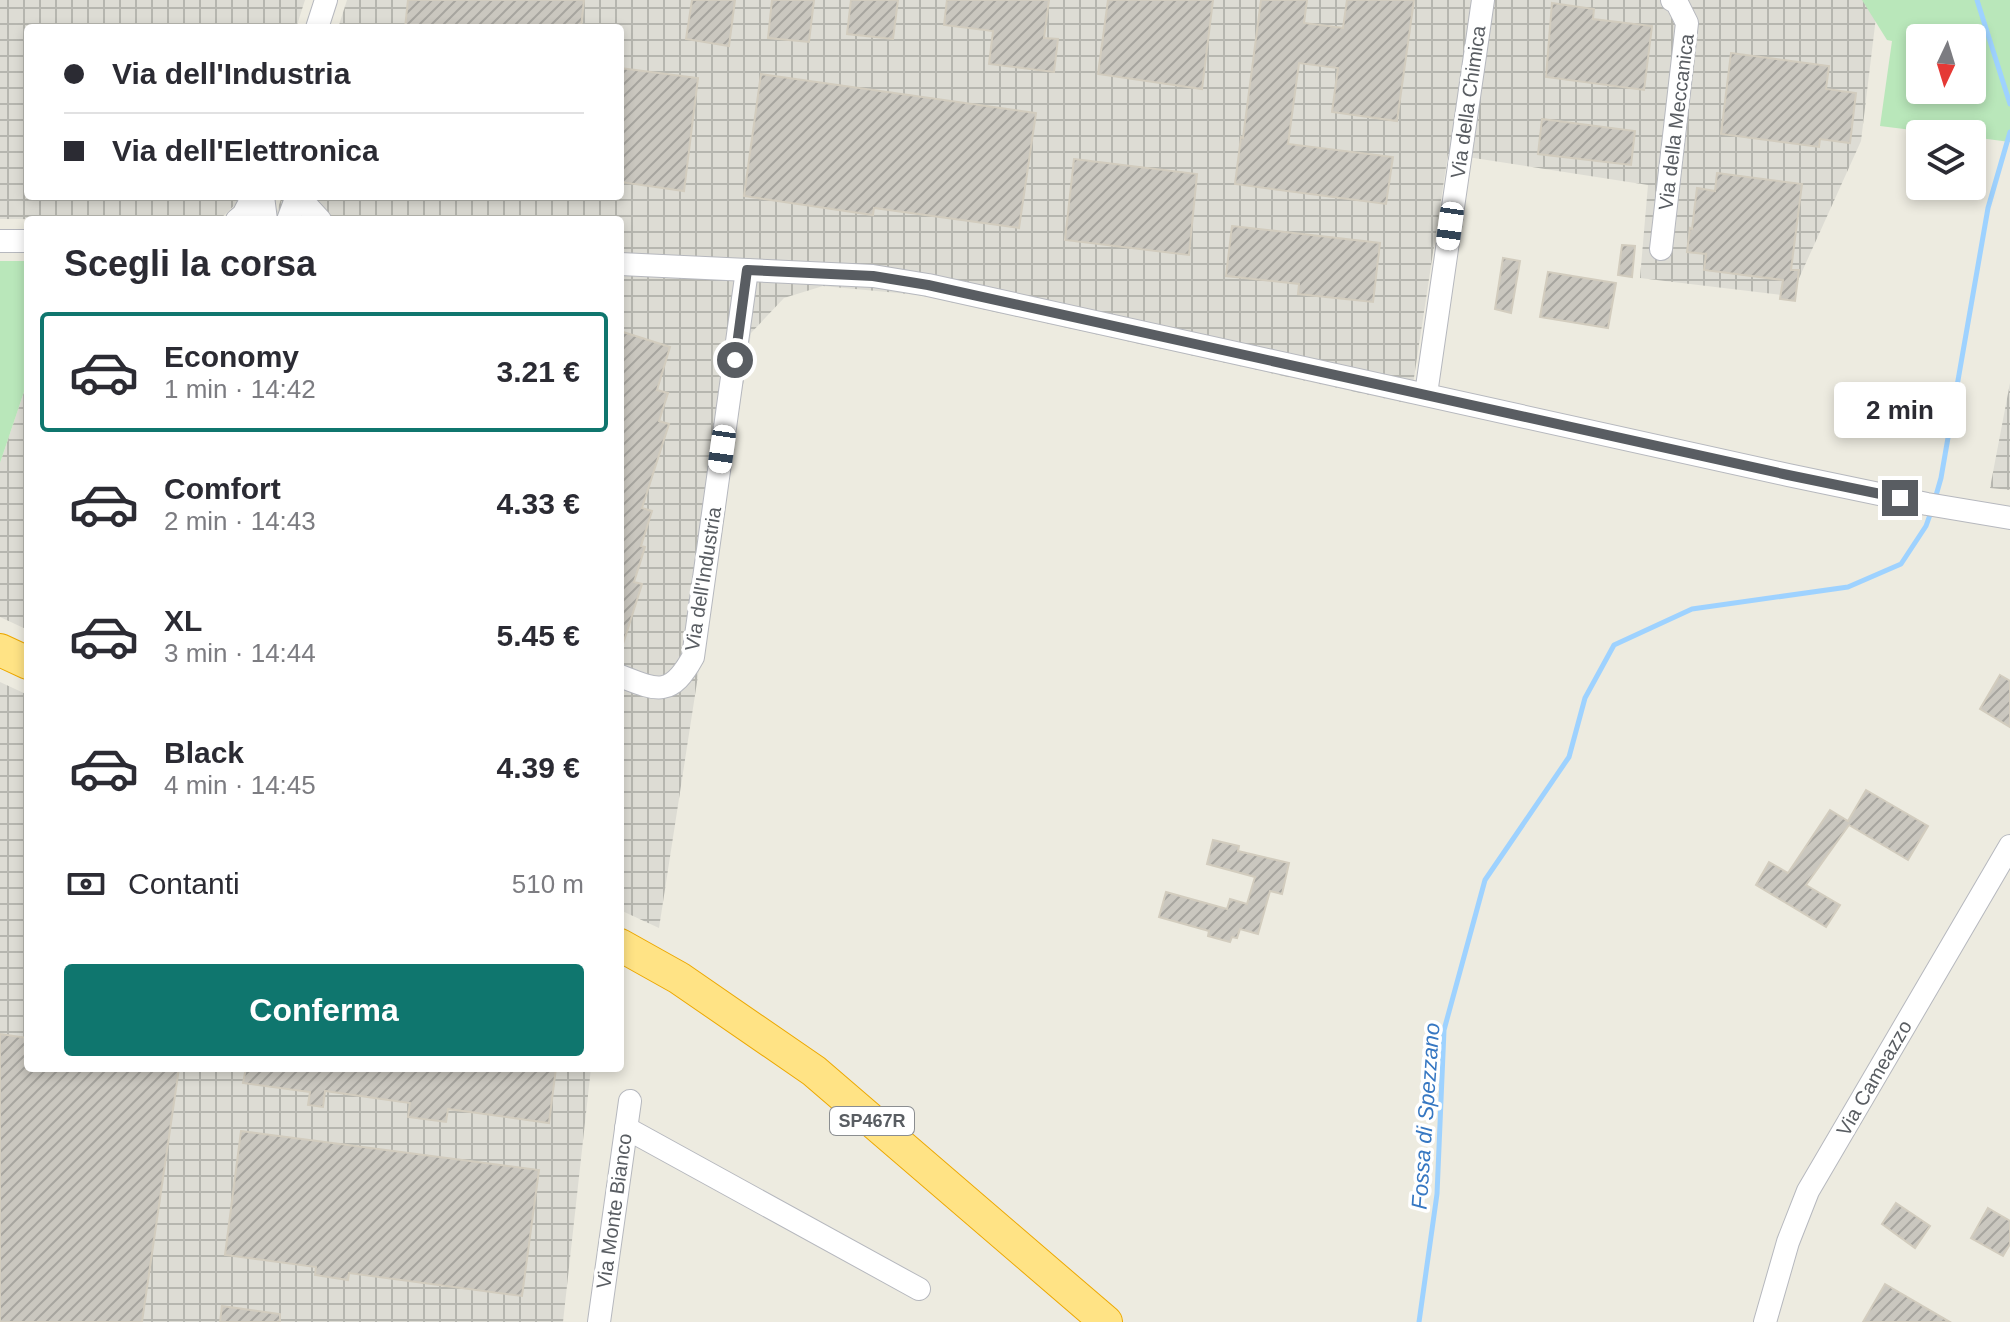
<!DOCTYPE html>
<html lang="it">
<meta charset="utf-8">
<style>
:root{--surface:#fff;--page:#f7f7f7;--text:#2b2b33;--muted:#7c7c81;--line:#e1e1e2;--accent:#0f766e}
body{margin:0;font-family:Arial,sans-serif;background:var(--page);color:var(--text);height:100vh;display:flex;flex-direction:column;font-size:30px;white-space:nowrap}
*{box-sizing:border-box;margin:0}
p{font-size:26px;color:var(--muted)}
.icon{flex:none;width:44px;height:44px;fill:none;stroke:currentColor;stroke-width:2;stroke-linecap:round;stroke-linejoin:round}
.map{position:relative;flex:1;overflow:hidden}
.drawer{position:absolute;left:24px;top:216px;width:600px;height:856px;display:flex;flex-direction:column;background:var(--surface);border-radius:8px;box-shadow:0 4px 12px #0003}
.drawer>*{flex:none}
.top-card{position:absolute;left:24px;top:24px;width:600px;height:176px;border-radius:8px;box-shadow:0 4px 12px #0003;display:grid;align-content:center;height:176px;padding:0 40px;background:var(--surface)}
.needle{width:52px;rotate:184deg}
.controls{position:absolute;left:1906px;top:24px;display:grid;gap:16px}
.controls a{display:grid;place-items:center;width:80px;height:80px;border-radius:8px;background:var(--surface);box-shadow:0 4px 12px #0003;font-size:40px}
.end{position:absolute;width:36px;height:36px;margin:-18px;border:10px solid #595d62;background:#fff;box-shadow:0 0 0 4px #fff}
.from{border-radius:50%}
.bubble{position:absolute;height:56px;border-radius:8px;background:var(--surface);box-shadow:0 4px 12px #0003;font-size:26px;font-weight:700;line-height:56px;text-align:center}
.car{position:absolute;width:24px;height:48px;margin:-24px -12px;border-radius:10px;box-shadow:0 0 6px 2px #0007;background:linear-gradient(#fff 24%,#345 0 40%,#fff 0 76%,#345 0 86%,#fff 0)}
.top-card b{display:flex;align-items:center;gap:28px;height:76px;font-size:30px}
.top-card b+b{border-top:2px solid var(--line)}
.top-card i{width:20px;height:20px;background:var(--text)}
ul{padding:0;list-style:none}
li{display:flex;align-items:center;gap:24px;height:120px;margin:0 16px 12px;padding:0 24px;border:4px solid transparent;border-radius:8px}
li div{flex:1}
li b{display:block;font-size:30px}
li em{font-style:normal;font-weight:700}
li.on{border-color:var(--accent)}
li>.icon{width:72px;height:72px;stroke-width:1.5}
h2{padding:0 40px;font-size:36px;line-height:96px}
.pay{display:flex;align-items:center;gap:20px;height:88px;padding:0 40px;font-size:30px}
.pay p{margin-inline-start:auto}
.action{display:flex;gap:16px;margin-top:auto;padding:16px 40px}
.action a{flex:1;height:92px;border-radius:8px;background:var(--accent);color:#fff;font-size:32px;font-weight:700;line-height:92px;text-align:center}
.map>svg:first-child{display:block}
.industrial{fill:url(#industrial-grid)}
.green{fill:#b9e7ba;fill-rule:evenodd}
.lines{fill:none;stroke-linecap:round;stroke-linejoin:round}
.stream{stroke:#9ed2ff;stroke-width:5}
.building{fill:url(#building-hatch);stroke:#d2ccbe;stroke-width:2}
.minor-casing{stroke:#b6b8be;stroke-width:24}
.highway-casing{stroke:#eda800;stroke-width:34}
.minor{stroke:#fff;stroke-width:22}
.highway{stroke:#ffe385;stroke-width:32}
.route{stroke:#595d62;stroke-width:10}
.labels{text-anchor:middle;stroke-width:7;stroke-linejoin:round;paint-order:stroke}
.shield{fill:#fff;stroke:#8b8e91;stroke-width:2}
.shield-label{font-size:18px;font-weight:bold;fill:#595d62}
.street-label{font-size:20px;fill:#595d62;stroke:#fff}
.water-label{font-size:22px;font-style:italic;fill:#3677c2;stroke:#fff}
</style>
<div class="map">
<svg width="2010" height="1322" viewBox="0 0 2010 1322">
<defs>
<pattern id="industrial-grid" width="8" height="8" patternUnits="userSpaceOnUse" patternTransform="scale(2)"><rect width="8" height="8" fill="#dddcd4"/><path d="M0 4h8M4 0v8" fill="none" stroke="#b6b6af"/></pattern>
<pattern id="building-hatch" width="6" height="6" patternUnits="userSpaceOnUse" patternTransform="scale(2)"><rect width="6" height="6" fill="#cac7bf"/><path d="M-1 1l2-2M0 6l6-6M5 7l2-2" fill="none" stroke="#a7a59f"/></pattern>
</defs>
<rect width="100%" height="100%" fill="#edebe0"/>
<g class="industrial">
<polygon points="0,0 305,0 296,28 28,28 28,196 242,196 240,200 219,220 0,219"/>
<polygon points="347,0 1865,0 1876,17 1861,141 1791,296 1640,278 1648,185 1448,154 1410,404 919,295 823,286 784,298 751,333 659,928 620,910 620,220 274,220 282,196 620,196 620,28 338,28"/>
<polygon points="28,380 28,630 0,617 0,463"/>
<polygon points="2010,383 2010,490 1990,488"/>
<polygon points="0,682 28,695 28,1068 591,1068 563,1322 0,1322"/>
</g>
<g class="green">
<path d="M1862,0H2010V142L1972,137V134H1944L1880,126L1892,41L1887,40ZM1920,38H1972V90H1920Z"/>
<polygon points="0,261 28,261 28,380 0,463"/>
</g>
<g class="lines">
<g class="stream">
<polyline points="1977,0 2010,104"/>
<polyline points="1935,499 1941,478 1988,208 2010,132"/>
<polyline points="1419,1322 1437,1194 1444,1030 1485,880 1569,757 1585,698 1614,645 1692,609 1848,587 1901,564 1926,526 1931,512"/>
</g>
</g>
<g class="building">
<polygon points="408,0 584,0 581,28 405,28"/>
<polygon points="692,0 735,0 729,46 686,39"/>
<polygon points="772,0 814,0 809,42 768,38"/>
<polygon points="851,0 898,0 893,39 847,34"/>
<polygon points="947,0 1049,0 1044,38 1058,39 1054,72 989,64 993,31 944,25"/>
<polygon points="1108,0 1213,0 1202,89 1098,74"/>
<polygon points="1261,0 1307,0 1304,23 1343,28 1347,0 1414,0 1397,121 1332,112 1338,68 1299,63 1288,144 1393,157 1386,204 1235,184 1241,137 1243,138"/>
<polygon points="1552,3 1594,9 1593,19 1652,26 1644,90 1546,77"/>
<polygon points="1731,53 1829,66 1826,89 1856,93 1850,143 1820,139 1819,147 1721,134"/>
<polygon points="620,68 698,78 684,191 620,182"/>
<polygon points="761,74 1036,113 1019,228 874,208 873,215 744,196"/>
<polygon points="1542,119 1635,131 1631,165 1538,154"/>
<polygon points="1074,159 1197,174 1189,255 1065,240"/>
<polygon points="1717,173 1802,184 1791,270 1799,270 1795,301 1780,299 1783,280 1704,270 1706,254 1687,252 1690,228 1692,229 1697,188 1715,191"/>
<polygon points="1232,226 1380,243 1373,302 1298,294 1299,284 1226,276"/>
<polygon points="1622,245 1635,246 1632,277 1618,275"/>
<polygon points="1503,258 1520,261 1511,313 1495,309"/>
<polygon points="1548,272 1616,283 1608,328 1540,317"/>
<polygon points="620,331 670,347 657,390 668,393 659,421 669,424 642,508 652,511 641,546 645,547 634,582 642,584 623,644 620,644"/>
<polygon points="2000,675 2010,681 2010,727 1980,709"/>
<polygon points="1866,790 1928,826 1908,860 1849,825 1806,885 1840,905 1826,927 1756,885 1769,862 1788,873 1830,810 1848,821"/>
<polygon points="1213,840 1239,846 1238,851 1289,863 1282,894 1270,891 1258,934 1240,929 1237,938 1232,937 1230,942 1208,936 1209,931 1159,917 1166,892 1227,909 1230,899 1247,904 1255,877 1207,864"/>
<polygon points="0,1034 28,1038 28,1068 179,1068 142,1322 0,1322"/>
<polygon points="246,1068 556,1068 549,1123 448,1109 446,1122 408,1117 410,1103 325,1091 323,1107 308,1105 310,1092 243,1083"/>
<polygon points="241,1131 539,1170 522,1296 349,1273 348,1280 315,1275 316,1267 225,1255"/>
<polygon points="1896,1203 1930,1226 1915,1248 1882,1224"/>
<polygon points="1988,1208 2010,1221 2010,1244 2003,1256 1971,1238"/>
<polygon points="1885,1284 1950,1322 1863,1322"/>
<polygon points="222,1306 280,1314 280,1322 220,1322"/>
</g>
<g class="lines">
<g class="minor-casing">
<g id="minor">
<polyline points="317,28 326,0"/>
<polyline points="263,196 266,220"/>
<polyline points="298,196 320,220"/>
<polyline points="237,220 243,215 253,196"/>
<polyline points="288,220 297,196"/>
<polyline points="0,241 28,241"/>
<polyline points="1661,249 1687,23 1677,3 1672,0"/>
<polyline points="620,264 873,276 928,285 1788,475 1927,504 2010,518"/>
<polyline points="1426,394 1483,0"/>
<path d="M620,676C658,691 671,697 693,657L747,270"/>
<polyline points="626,1128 919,1289"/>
<polyline points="599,1322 630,1101"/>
<polyline points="1765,1322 1788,1242 1808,1191 2010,846"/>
</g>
</g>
<g class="highway-casing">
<g id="highway">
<polyline points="0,650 28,663"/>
<polyline points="620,945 679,978 814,1071 1106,1322"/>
</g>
</g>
<use href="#minor" class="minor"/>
<use href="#highway" class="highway"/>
</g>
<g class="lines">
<polyline class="route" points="735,360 747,270 873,276 928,285 1788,475 1900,498"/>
</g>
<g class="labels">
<rect class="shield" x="830" y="1107" width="84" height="28" rx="6"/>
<g class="shield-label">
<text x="872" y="1127">SP467R</text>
</g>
<g class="street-label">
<text transform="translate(1468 102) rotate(-82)" y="7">Via della Chimica</text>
<text transform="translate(1676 122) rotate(-83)" y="7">Via della Meccanica</text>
<text transform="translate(703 579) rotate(-81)" y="7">Via dell'Industria</text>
<text transform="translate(1874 1078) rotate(-60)" y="7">Via Cameazzo</text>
<text transform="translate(614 1211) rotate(-82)" y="7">Via Monte Bianco</text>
</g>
<g class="water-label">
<text transform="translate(1425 1116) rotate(-86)" y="8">Fossa di Spezzano</text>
</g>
</g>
</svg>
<div class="controls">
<a><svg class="needle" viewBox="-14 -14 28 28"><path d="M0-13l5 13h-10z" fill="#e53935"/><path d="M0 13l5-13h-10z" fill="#7c7c81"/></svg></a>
<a><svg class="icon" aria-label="layers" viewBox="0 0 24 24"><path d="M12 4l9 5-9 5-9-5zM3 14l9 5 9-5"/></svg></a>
</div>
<i class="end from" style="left:735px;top:360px"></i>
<i class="end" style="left:1900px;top:498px"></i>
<div class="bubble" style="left:1834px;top:382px;width:132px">2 min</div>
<i class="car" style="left:1450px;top:226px;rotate:188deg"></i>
<i class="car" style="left:722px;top:449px;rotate:188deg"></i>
<div class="top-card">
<b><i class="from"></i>Via dell'Industria</b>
<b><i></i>Via dell'Elettronica</b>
</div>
<section class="drawer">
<h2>Scegli la corsa</h2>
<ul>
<li class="on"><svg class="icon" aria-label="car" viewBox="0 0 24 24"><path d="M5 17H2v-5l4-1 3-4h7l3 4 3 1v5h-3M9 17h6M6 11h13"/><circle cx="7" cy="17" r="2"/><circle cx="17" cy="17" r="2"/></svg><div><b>Economy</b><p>1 min · 14:42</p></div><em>3.21 €</em></li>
<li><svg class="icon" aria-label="car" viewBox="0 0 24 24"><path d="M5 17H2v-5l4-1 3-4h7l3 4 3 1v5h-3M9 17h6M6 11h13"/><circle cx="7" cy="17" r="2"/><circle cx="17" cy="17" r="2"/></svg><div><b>Comfort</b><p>2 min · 14:43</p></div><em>4.33 €</em></li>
<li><svg class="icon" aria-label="car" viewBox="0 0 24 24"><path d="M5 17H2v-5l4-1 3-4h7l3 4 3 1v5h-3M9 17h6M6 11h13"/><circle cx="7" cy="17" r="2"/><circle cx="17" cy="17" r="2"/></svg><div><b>XL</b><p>3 min · 14:44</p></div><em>5.45 €</em></li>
<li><svg class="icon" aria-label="car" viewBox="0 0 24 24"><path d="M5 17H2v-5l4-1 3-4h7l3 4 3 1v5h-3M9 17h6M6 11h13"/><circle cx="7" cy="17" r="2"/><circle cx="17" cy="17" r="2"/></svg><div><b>Black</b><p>4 min · 14:45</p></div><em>4.39 €</em></li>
</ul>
<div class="pay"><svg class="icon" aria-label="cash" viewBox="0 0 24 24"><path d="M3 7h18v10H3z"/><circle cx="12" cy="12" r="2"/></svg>Contanti<p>510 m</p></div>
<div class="action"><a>Conferma</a></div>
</section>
</div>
